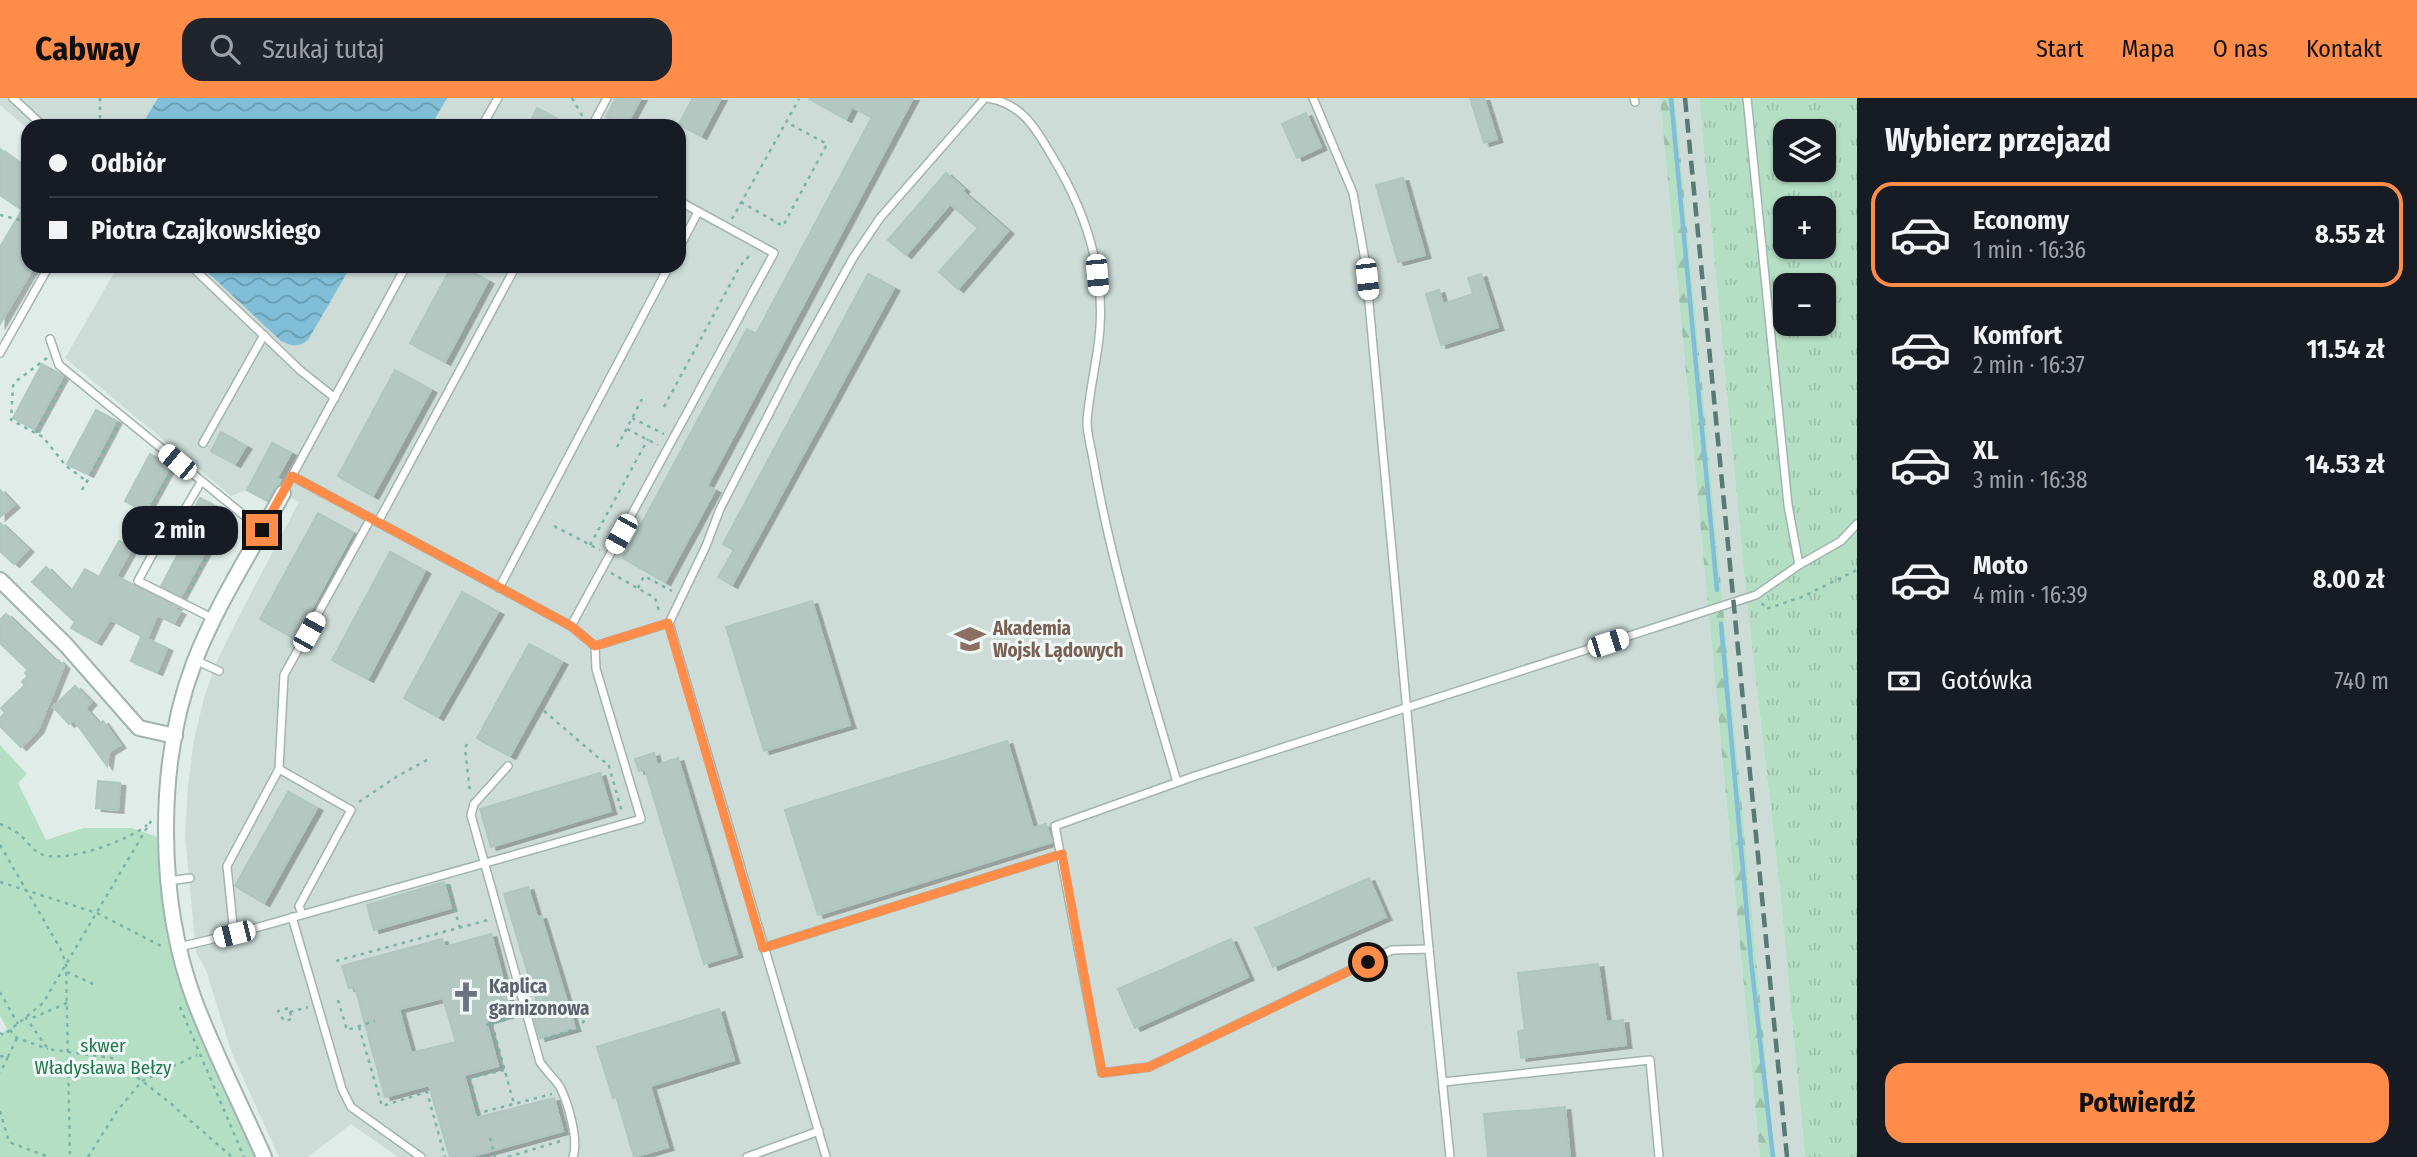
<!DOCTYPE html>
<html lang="pl">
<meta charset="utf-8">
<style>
:root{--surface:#171b24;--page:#20242c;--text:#f1f3f6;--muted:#9ea1a6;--line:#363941;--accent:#ff8c49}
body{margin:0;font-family:"Fira Sans Condensed",sans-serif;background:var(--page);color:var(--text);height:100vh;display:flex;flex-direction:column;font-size:26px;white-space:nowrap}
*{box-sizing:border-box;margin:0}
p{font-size:23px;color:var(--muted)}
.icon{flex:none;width:38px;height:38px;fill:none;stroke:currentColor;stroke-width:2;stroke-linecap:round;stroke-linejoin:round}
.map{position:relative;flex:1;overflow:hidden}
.drawer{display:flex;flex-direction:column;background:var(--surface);width:560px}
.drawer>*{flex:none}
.hud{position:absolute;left:21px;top:21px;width:665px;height:154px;border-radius:21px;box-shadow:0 2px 5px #0004;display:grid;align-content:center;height:154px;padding:0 28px;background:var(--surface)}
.controls{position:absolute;left:1773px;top:21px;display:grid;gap:14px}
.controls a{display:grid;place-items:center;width:63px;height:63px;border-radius:14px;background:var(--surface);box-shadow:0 2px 5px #0004;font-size:35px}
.end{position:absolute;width:32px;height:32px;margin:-16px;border:9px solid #ff8c49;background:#111;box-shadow:0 0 0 4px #111}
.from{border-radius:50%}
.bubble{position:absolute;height:49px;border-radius:21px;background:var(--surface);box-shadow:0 2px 5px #0004;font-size:23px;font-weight:700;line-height:49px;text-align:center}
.car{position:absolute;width:21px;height:42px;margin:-21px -10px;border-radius:9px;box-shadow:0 0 5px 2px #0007;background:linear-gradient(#fff 24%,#345 0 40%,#fff 0 76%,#345 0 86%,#fff 0)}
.hud b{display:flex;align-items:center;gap:24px;height:66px;font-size:26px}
.hud b+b{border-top:2px solid var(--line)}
.hud i{width:18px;height:18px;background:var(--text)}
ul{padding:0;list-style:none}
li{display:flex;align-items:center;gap:21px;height:105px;margin:0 14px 10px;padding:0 14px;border:4px solid transparent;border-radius:21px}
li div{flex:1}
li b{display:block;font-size:26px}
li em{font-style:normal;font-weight:700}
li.on{border-color:var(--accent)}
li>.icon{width:63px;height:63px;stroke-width:1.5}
h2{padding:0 28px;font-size:32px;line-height:84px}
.pay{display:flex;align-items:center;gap:18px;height:77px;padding:0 28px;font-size:26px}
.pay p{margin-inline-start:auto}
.cta{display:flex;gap:14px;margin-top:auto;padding:14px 28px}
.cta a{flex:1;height:80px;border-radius:21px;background:var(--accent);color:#111;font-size:28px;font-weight:700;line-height:80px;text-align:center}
header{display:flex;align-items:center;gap:42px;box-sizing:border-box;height:98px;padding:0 35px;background:var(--accent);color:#111}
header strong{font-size:33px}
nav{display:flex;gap:38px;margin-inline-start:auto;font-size:24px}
.search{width:490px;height:63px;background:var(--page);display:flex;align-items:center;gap:18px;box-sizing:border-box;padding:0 24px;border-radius:21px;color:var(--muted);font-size:26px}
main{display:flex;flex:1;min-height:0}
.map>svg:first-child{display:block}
.built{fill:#cddcd7}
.grass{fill:url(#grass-tufts);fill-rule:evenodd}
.forest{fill:url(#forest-firs)}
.green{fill:#b5dfc5}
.water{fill:url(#water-waves)}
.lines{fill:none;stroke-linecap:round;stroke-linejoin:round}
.stream{stroke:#80bfd7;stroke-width:4.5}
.building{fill:#b4c7c1;stroke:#b0c6c0;stroke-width:2;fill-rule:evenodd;filter:url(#shadow)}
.service-casing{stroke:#a1b4af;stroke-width:10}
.minor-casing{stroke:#a1b4af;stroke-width:18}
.path{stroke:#7cb3a8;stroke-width:2.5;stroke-dasharray:3.5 5;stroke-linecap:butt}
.service{stroke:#fff;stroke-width:7}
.minor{stroke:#fff;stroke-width:14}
.rail{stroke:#587974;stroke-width:4.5;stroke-dasharray:14 7;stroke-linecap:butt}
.route{stroke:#ff8c49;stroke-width:9}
.labels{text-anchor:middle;stroke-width:6;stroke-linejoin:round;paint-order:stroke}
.education-label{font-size:19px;font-weight:bold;fill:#785e54;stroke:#eff8f5;text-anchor:start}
.worship-label{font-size:19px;font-weight:bold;fill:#5b616d;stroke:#eff8f5;text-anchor:start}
.park-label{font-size:19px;fill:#24784f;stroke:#eff8f5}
</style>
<header>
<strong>Cabway</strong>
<div class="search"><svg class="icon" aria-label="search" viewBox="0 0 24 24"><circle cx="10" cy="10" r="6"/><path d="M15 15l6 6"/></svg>Szukaj tutaj</div>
<nav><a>Start</a><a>Mapa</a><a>O nas</a><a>Kontakt</a></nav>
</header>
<main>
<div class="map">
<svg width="1857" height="1059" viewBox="0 0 1857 1059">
<defs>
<pattern id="grass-tufts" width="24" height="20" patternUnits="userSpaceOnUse" patternTransform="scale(1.75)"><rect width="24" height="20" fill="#b5dfc5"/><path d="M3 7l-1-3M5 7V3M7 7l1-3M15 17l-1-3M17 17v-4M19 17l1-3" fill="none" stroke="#9bc0aa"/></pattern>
<pattern id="forest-firs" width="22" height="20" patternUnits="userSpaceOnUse" patternTransform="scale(1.75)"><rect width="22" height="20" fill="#b5dfc5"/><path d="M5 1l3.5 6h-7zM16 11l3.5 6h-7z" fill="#9bc0aa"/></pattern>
<pattern id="water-waves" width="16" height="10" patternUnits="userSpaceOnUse" patternTransform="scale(1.75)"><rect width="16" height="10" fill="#80bfd7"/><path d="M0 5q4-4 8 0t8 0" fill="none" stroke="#689caf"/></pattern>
<filter id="shadow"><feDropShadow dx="5.5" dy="3" stdDeviation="0" flood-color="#0004"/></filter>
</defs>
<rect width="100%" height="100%" fill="#dfece7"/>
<g class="built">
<polygon points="0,0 1660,0 1760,1059 398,1059 351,1026 308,1059 279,1059 231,953 206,872 196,854 185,737 188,687 194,642 204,600 217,563 238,520 299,404 276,391 269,404 247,392 231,398 65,260 118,168 679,168 679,28 28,28 28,31 0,7"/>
<polygon points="1675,0 1699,0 1745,486 1780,793 1805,1059 1775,1059"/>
</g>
<path class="grass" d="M1699,0H1857V1059H1805L1780,793L1745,486ZM1785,33H1824V72H1785ZM1785,110H1824V149H1785ZM1785,187H1824V226H1785Z"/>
<polygon class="forest" points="1660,0 1675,0 1775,1059 1760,1059"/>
<polygon class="green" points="0,647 27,676 18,685 46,742 83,730 132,730 157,739 164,810 175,865 186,898 256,1059 0,1059 0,938 7,930 0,918"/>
<g class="water">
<polygon points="158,0 447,0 431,28 141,28"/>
<path d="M201,168H351L308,242C298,250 292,248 281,243Z"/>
</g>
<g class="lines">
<g class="stream">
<polyline points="1671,0 1717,492"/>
<polyline points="1721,526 1751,862 1773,1059"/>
</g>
</g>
<g class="building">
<polygon points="616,0 641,0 626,28 606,19"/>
<polygon points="693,0 721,0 701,38 679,26"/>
<polygon points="808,0 913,0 707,388 715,392 665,484 623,460 747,231 756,236 872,19 852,9 846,21"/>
<polygon points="1470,0 1484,0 1497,41 1484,45"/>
<polygon points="537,10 570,28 528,28"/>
<polygon points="1306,15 1321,49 1297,60 1282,26"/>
<polygon points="0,51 28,71 28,168 34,168 0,226 0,149 22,112 0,97"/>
<polygon points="946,75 964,91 962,93 1008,133 958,191 939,174 978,130 950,106 906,157 888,142"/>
<polygon points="1403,80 1425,157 1398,164 1376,87"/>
<polygon points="452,168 461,168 488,183 445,264 410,245"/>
<polygon points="868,176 894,190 732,487 718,479 734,452 723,446"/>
<polygon points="1481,176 1498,229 1441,247 1426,196 1439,192 1443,206 1473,196 1468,180"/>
<polygon points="42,266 63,278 34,331 13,320"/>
<polygon points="395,272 431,292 373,398 338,378"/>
<polygon points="96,312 116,323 88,376 67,366"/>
<polygon points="221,334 246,348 235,366 211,353"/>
<polygon points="272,345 291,355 277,380 281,382 268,403 247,392"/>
<polygon points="150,356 170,368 145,414 125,403"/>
<polygon points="0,392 14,407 0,419"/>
<polygon points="200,400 227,414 181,498 161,488 192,430 186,426"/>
<polygon points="318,415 353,435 295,541 260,521"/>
<polygon points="0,425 28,451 14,466 0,453"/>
<polygon points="119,443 132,450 116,478 176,509 174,511 180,514 174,525 157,517 147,541 167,550 157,574 131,563 141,539 147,541 110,521 96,544 71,530 75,524 32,484 46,469 71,494 85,471 99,479"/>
<polygon points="390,454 425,473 368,581 332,562"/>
<polygon points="462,494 498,514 438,619 404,600"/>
<polygon points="812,503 850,627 764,653 726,529"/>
<polygon points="6,516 55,563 58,562 64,568 38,632 21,649 0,628 0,620 5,615 1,610 25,587 22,584 28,578 25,575 28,572 0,545 0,522"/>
<polygon points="529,546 562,564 510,658 477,640"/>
<polygon points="75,588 91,604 85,611 99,626 103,623 120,647 109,654 107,668 74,622 69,626 53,609"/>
<polygon points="1007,643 1033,730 1046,726 1052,744 818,817 785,712"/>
<polygon points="654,655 657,667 678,660 737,856 704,866 645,671 639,673 635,661"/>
<polygon points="600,675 611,713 491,749 480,711"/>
<polygon points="98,683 120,685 118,712 96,710"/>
<polygon points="288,694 317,710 264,805 235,788"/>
<polygon points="1369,780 1386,819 1273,869 1256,830"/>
<polygon points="444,784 451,810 374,832 367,807"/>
<polygon points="528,789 537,819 541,818 575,930 540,940 533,917 540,915 504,796"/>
<path d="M491,836L512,915L486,923L498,968L464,977L476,1020L554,1000L563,1033L469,1059H450L429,987L385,999L355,889L349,890L342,868L442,841L445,849ZM443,900L456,944L411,955L399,911Z"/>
<polygon points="1231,841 1248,879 1135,930 1118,891"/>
<polygon points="1598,866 1606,924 1623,922 1626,947 1521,960 1518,933 1525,932 1518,875"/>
<polygon points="719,911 734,962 650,988 668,1049 634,1059 616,998 613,1000 597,949"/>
<polygon points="1565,1009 1570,1059 1488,1058 1484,1016"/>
</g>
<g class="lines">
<g class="service-casing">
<g id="service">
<polyline points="13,0 43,28"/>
<path d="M988,0C1022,6 1035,29 1052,58C1083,109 1104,168 1100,229C1098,261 1089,292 1087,324C1087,336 1091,349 1093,361C1112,471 1146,577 1177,684"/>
<polyline points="1313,0 1353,95 1365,162 1429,851"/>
<polyline points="1634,0 1635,4"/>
<polyline points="1747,0 1788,407 1799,467"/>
<polyline points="482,28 498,0"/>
<polyline points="592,28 607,0"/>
<polyline points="679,150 698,114"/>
<polyline points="191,168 301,273 335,300"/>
<polyline points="50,241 59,267 262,432"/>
<polyline points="0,255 49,168"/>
<polyline points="203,345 264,237"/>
<polyline points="292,378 406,168"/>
<polyline points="201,384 178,423 158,446 138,483 214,521"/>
<polyline points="283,394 292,378 571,528 595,548 669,525 826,1059"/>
<polyline points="378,424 516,168"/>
<polyline points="499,490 669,168"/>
<polyline points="669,525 706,448 720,411 795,265 853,160 880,120 985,0"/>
<polyline points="571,528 774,155 679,103"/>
<polyline points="195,562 219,573"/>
<path d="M508,668L474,706L471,717L540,964C545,972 556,982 560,989C568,1005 579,1042 573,1059"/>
<polyline points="279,671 351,712 299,808 302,816"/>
<polyline points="169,783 190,780"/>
<polyline points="292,819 342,991 351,1009 421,1059"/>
<polyline points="234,836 227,768 279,671 284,577 371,420"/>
<polyline points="179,849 234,836 641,721 596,571 595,548"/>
<polyline points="763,850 1062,756"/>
<polyline points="1443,984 1650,962 1659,1059"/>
<polyline points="747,1059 819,1033"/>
<polyline points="1450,1059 1429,851 1392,852 1149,969 1102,975 1055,728 1195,678 1756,497 1799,467 1841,443 1857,426"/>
</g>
</g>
<g class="minor-casing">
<g id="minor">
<polyline points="0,482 66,547 139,630 175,638"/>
<path d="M264,1059C241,1007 215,956 195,904C157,803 156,665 194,565C217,505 253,451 283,395"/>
</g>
</g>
<g class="path">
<polyline points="100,0 100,28"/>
<polyline points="572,0 584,21"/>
<polyline points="741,104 783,128 827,46 786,24"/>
<polyline points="0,117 28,124"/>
<polyline points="732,121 799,1"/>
<polyline points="47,260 15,284 13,288 11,322 43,339 66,368 88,384"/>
<polyline points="664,309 740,168 752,155"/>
<polyline points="632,320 664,336"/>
<polyline points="627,331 658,347"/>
<polyline points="36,335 63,286"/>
<polyline points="617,349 642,301"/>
<polyline points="82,392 118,328"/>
<polyline points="554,428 600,452"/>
<polyline points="138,434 172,372"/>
<polyline points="590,447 648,341"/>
<polyline points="611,475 655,500 660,516"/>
<polyline points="638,490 644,478 672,493"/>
<polyline points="188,495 227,418"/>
<polyline points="1762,505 1766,511 1802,499 1857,472"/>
<polyline points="544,613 601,662 608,665 622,714"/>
<polyline points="467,646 465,650 470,694"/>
<polyline points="359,704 396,679 427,662"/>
<path d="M0,726C7,729 14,732 19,736C26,742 32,751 39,755C60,768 130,742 147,727"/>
<polyline points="0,747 60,850 66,866 70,1059"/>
<polyline points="0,784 97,815 165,850"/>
<polyline points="447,786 460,830"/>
<polyline points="336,863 488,822"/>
<polyline points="67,874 93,886"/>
<polyline points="0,894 18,926"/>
<polyline points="338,902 347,932 375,923"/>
<polyline points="67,905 35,919 26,920 48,951 112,960 169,1004 232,1059"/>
<polyline points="180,909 244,1059"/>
<polyline points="290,914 292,921 284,923 278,913 289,910 290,914 308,909"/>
<polyline points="492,926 514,1006"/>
<polyline points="486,927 516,919"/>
<polyline points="359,929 382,1008 427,994 445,1059"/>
<polyline points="10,932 17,940 48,951"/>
<polyline points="0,935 4,937 43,905 151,723"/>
<polyline points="544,941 579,930 586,920"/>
<polyline points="0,958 8,959 0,975"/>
<polyline points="8,959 17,940"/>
<polyline points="504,972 470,980 479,1015 552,996"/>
<polyline points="0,1013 9,1044 49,1059"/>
<polyline points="490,1040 495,1059"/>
<polyline points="88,1059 117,1013 142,983 197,957"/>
<polyline points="508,1059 564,1042"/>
</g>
<use href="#service" class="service"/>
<use href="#minor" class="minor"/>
<polyline class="rail" points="1685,0 1787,1059"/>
</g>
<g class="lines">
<polyline class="route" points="262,432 292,378 571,528 595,548 668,525 763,850 1062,756 1102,975 1149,969 1368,864"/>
</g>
<defs>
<g id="university-bare" transform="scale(2.415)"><path d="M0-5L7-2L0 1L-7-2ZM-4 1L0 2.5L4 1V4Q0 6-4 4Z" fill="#8d6e63" stroke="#eff8f5" stroke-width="2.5" paint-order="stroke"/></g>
<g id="church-bare" transform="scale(2.415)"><path d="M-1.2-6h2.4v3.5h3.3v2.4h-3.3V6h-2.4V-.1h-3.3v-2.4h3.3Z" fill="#6b7280" stroke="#eff8f5" stroke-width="2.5" paint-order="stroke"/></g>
</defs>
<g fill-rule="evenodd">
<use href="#university-bare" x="970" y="541"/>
<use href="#church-bare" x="466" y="899"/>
</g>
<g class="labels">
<g class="education-label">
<text x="993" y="537">Akademia<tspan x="993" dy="22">Wojsk Lądowych</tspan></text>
</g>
<g class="worship-label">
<text x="489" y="895">Kaplica<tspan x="489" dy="22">garnizonowa</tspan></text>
</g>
<g class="park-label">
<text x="103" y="954">skwer<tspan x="103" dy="22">Władysława Bełzy</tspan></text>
</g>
</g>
</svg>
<div class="controls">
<a><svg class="icon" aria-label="layers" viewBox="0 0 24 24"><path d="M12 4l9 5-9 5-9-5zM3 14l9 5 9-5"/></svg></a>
<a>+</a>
<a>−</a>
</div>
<i class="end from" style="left:1368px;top:864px"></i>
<i class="end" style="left:262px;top:432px"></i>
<div class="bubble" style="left:122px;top:408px;width:116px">2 min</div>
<i class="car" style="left:1097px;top:177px;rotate:175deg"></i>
<i class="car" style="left:1367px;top:181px;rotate:174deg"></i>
<i class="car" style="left:177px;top:364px;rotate:310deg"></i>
<i class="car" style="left:621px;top:436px;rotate:209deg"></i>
<i class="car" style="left:309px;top:534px;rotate:29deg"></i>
<i class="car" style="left:1608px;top:545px;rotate:72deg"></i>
<i class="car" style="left:234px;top:836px;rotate:256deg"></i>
<div class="hud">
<b><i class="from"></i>Odbiór</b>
<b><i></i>Piotra Czajkowskiego</b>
</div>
</div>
<section class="drawer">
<h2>Wybierz przejazd</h2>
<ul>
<li class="on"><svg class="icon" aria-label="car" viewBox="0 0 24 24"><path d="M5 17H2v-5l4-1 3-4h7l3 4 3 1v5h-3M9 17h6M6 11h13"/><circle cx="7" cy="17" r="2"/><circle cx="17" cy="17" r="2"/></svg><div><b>Economy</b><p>1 min · 16:36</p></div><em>8.55 zł</em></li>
<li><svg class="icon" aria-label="car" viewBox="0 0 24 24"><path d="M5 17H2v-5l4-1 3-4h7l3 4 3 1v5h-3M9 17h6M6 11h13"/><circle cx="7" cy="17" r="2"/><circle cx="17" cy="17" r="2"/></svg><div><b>Komfort</b><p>2 min · 16:37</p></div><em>11.54 zł</em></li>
<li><svg class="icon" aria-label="car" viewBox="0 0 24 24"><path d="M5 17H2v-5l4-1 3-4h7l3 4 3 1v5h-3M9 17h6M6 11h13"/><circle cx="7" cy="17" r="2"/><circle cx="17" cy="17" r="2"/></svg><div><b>XL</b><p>3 min · 16:38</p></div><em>14.53 zł</em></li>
<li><svg class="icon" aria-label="car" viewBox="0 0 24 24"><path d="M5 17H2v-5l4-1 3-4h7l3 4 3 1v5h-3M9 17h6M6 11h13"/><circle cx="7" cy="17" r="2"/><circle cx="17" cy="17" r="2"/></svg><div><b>Moto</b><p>4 min · 16:39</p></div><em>8.00 zł</em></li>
</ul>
<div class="pay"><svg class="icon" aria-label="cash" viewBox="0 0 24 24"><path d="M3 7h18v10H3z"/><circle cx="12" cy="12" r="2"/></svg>Gotówka<p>740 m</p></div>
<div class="cta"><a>Potwierdź</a></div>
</section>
</main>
